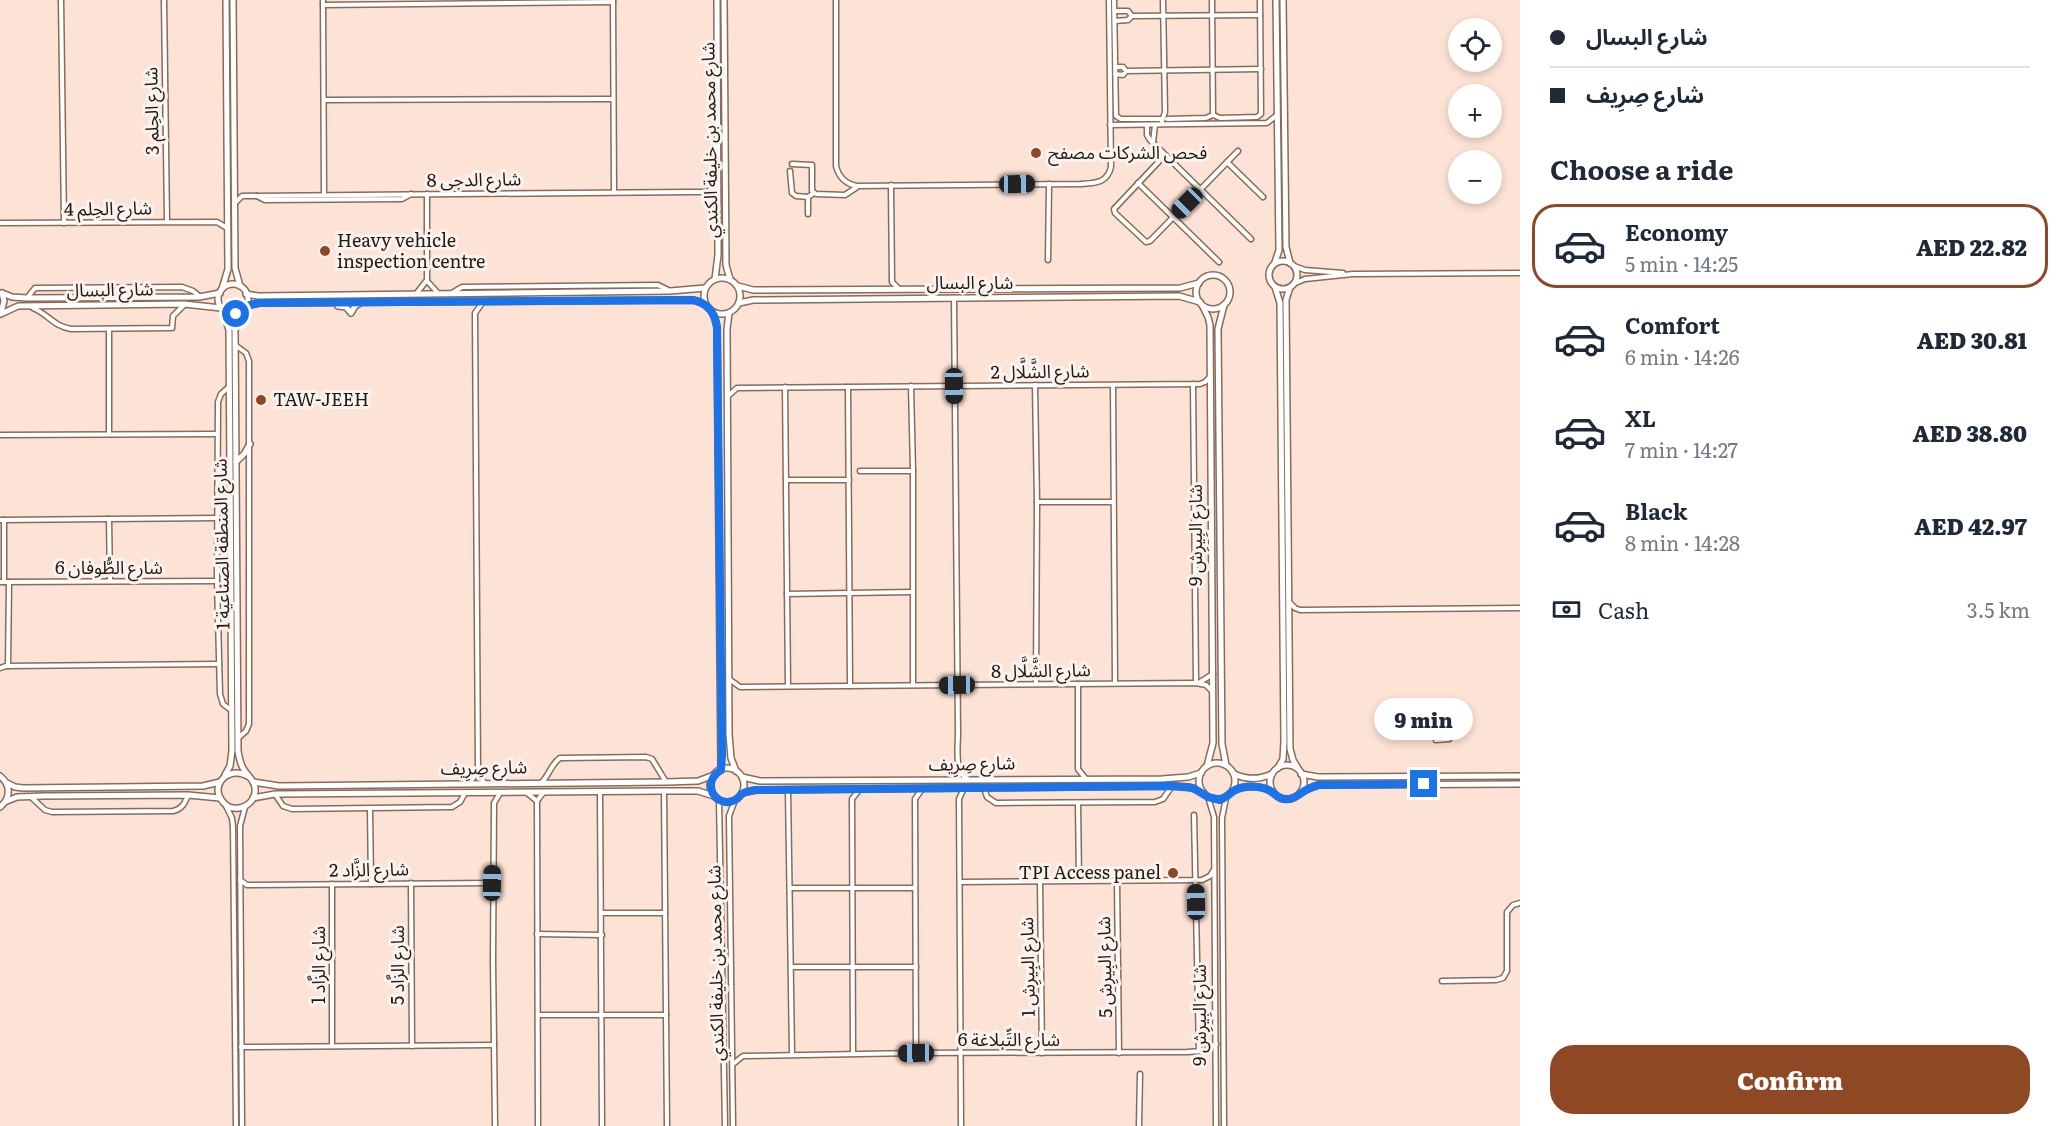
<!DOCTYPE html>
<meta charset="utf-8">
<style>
:root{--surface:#fff;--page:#f2f2f3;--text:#1f2937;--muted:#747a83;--line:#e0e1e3;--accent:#8f4824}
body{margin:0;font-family:Literata,"Noto Sans Arabic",serif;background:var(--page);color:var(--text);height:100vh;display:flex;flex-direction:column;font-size:22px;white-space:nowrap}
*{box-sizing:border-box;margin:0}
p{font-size:20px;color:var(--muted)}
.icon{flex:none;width:33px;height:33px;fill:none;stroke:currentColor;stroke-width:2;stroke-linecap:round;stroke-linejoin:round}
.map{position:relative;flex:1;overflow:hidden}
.sheet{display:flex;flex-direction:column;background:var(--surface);width:540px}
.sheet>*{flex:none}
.top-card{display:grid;align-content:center;height:132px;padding:0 30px;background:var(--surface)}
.fabs{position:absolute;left:1448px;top:18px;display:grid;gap:12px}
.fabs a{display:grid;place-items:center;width:54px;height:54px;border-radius:50%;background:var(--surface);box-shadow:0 3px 9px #0003;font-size:30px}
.end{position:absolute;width:27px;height:27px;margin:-14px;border:8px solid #1a73e8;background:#fff;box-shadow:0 0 0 3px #fff}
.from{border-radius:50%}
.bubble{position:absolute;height:42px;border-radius:21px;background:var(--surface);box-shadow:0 3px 9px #0003;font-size:20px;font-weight:800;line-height:42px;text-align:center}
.car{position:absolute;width:18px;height:36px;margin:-18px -9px;border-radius:8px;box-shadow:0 0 4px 2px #0007;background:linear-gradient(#222 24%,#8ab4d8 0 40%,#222 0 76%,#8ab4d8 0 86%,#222 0)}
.top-card b{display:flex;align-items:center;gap:21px;height:57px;font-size:22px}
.top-card b+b{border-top:2px solid var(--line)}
.top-card i{width:15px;height:15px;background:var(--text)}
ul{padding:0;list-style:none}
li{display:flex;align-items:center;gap:18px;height:84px;margin:0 12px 9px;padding:0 18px;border:3px solid transparent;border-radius:24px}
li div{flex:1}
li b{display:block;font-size:22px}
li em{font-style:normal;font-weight:800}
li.active{border-color:var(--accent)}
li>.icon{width:54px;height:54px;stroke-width:1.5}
h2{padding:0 30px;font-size:27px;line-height:72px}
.pay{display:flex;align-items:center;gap:15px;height:66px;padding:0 30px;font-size:22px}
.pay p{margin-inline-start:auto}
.button{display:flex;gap:12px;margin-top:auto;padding:12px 30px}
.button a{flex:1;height:69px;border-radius:24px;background:var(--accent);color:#fff;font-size:24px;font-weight:800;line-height:69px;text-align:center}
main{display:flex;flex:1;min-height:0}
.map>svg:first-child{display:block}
.built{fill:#fde3d5;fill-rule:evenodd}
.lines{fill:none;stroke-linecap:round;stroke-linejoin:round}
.street-casing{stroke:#896b58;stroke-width:7}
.secondary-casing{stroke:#896b58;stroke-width:8}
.street{stroke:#fff;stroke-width:4}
.secondary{stroke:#fff;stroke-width:5}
.route{stroke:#1a73e8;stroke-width:8}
.poi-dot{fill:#8f4824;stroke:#faf3ef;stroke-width:2}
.labels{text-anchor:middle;stroke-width:6;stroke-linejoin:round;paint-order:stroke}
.street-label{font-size:18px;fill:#261a12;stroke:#faf3ef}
.poi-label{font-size:18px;fill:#261a12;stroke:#faf3ef;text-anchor:start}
</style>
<main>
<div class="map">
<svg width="1520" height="1126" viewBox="0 0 1520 1126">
<rect width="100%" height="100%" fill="#faf3ef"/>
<path class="built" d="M0,0H1520V1126H0ZM1458,28H1491V62H1458ZM1458,94H1491V128H1458ZM1458,160H1491V194H1458Z"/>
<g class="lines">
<g class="street-casing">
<g id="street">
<polyline points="61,0 64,223"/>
<polyline points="164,0 167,221"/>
<polyline points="323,0 324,195"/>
<path d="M836,0V166C839,178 846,184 857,186L1080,184C1094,183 1107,184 1111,167L1109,0"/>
<polyline points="1114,0 1116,116 1121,119 1162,119"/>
<polyline points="1212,0 1213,115"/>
<polyline points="613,1 614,192"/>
<polyline points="323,5 613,2"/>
<polyline points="1115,11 1128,11 1132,16 1128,20 1115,21"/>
<polyline points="1132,16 1260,15"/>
<polyline points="1115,67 1123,67 1126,71 1123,75 1115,74"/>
<polyline points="1126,71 1261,69"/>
<polyline points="324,100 612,99"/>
<polyline points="1167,119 1206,118 1213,115 1220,118 1257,117 1261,114 1260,0"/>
<polyline points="1162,121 1165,112 1163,0"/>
<polyline points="1110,125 1267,123 1277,115"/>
<polyline points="1147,125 1147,135 1150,140 1251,239"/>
<polyline points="1153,142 1155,125"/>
<polyline points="1165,155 1114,209 1115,213 1146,242 1150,241 1238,151"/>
<polyline points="1227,162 1263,197"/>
<polyline points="792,164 812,165 812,191 816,194 845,195 857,187"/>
<polyline points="790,171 792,193 796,196 808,197"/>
<polyline points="1138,183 1219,262"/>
<polyline points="891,185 892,282 899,289"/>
<polyline points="257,196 265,200 402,199 411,194"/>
<polyline points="235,203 242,196 690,192 707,192 717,185"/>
<polyline points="808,214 808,197 814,193"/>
<polyline points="0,223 217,222 227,228"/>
<polyline points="1048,260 1049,184"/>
<polyline points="1294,266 1305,270 1343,273"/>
<polyline points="427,281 438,293"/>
<polyline points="1293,284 1305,279 1353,274 1520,273"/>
<polyline points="452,293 462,287 658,285 670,291"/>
<polyline points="416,294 427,280 427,194"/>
<polyline points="27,298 35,288 182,287 193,291 199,296"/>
<path d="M954,298L958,733C958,747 954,770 967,779"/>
<polyline points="483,302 475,313 478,771 484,783"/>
<path d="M33,308C48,314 53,326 71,329L172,328L173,316L184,305"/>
<polyline points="235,345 246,353 249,361 249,724 246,731 238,738"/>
<polyline points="1193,384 1196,683"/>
<polyline points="1035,385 1037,502 1036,684"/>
<polyline points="1113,385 1115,683"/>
<polyline points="911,386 913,471 913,685"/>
<polyline points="229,387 221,394 218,402 217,581 220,694 223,704 231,710"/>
<polyline points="785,387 788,686"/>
<polyline points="848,387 850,686"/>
<polyline points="728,396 737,388 1200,384 1205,382 1210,377"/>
<polyline points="109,434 109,329"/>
<polyline points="0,435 217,434"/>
<polyline points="860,471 913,471"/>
<polyline points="786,480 849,480"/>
<polyline points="1037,502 1113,502"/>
<polyline points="109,519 110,581"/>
<polyline points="0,520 217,518"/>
<polyline points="4,520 4,582"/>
<polyline points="0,582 217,581"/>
<polyline points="787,594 912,592"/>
<polyline points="1290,603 1295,608 1300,610 1520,608"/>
<polyline points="8,666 9,582"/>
<polyline points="0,668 6,666 219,664"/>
<polyline points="729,679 740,687 1196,683 1206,685 1212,691"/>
<polyline points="1200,682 1213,674"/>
<polyline points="1078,684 1078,769 1086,779"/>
<polyline points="1436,740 1449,739"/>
<polyline points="469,783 478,772"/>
<path d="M541,783C549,776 551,764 560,758L646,757L652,759L666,782"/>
<polyline points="984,788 987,797 996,803 1155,802 1163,799 1172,786"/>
<polyline points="788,790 792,1054"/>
<polyline points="664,791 667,1126"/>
<polyline points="600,792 602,1126"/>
<polyline points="527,793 537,801"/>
<polyline points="275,794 283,806 292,809 452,807 460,802 465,793"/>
<path d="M31,797L45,810L52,812L173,811C182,809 185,803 188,795"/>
<polyline points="1208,797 1214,817 1216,1126"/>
<polyline points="719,800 725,1126"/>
<polyline points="1078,803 1079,880"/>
<polyline points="226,806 232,818 233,827 236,1126"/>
<polyline points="370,809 371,884"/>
<polyline points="1194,815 1199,1051"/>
<polyline points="240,880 247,885 492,883"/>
<polyline points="1040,881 1042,1053"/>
<polyline points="1117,881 1119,1053"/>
<polyline points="960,882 1202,880 1210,876 1213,871"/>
<polyline points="411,883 412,1046"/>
<polyline points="332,884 332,1046"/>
<polyline points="790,888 915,888"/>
<polyline points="602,913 665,913"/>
<polyline points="537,934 602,935"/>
<polyline points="791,967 916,967"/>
<polyline points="1442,981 1496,980 1503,978 1507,971 1507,912 1513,905 1520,903"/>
<polyline points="538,1015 666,1015"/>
<polyline points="241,1047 494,1045"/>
<polyline points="916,1053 915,799 922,789"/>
<polyline points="853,1054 852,799 859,790"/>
<polyline points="733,1064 743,1056 916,1053 1187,1052 1204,1051 1216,1044"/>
<polyline points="242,1126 240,826 245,807"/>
<polyline points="495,1126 493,961 494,803 500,793"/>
<polyline points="538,1126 537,801 543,793"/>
<polyline points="733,1126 729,816 735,800"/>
<polyline points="961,1126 959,799 964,788"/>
<polyline points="1139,1126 1140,1074"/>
<polyline points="1224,1126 1222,818 1226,798"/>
</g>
</g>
<g class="secondary-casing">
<g id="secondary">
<polyline points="233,0 235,268 240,286"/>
<polyline points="724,0 726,265 730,279"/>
<polyline points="1283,0 1286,247 1290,263"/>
<circle cx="1283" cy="275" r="14"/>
<polyline points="1275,262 1279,250 1276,0"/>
<circle cx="1213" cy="292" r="17"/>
<circle cx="722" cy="296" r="18"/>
<polyline points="715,279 718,255 717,0"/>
<circle cx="233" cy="299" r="15"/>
<polyline points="738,286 753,290 1180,288 1199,283"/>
<polyline points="1275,287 1280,303 1284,742 1283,759 1278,768"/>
<polyline points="1290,287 1286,300 1290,749 1293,760 1299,770"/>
<polyline points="222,289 228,269 226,0"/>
<polyline points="2,293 12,297 27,298 199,297 220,293"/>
<polyline points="246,294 258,296 670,291 705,288"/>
<polyline points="739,303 753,300 1179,296 1200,302"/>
<polyline points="1202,305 1208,317 1210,325 1213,743 1207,766"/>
<polyline points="1224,305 1218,329 1222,744 1226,765"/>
<polyline points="246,306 259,303 693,300 705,304"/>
<polyline points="338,306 346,307 351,313 355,306 360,303"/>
<polyline points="223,310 229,330 232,751 230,766 225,775"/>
<path d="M243,310L235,330L238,751C239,757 240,763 243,768C246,774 252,778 254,784C258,795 251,806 239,808C233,809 227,807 223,802C208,785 230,764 249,777"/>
<polyline points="713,312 717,327 721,770"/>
<polyline points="1,313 4,301 2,293"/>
<polyline points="729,313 727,329 729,734 731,758 736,771"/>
<polyline points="1,314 18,306 184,304 221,308"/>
<polyline points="236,462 244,454 250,444"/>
<circle cx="1217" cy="781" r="18"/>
<circle cx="1287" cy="782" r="17"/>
<circle cx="727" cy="785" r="17"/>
<path d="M1234,774C1247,780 1259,780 1272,774"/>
<polyline points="1301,774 1318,777 1520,776"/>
<path d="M0,776C11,785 11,798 0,807"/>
<polyline points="742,777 760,781 1162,779 1188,777 1201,773"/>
<polyline points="253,782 279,786 666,782 698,781 714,775"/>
<polyline points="7,783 15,787 23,788 203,786 220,782"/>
<path d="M1233,791C1245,785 1260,785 1272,792"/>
<polyline points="1302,791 1319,785 1520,784"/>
<polyline points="742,793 756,790 1172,786 1189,787 1203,792"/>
<polyline points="253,798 275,794 664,791 698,791 714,796"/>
<polyline points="7,801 17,797 44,796 188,795 220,798"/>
</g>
</g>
<use href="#street" class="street"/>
<use href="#secondary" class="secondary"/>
</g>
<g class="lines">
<path class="route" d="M236,314L246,306L259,303L693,300C707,303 715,312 717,327L722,755L721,770C715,774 711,778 711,785C711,798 724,806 735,800C738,799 739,796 742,794C745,791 751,791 756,790L1172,786L1193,788L1208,797L1220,800C1228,797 1232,790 1240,788C1248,786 1261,786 1269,790C1276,794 1279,801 1289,799C1299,798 1303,788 1319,785L1424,784"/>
</g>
<g class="poi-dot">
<circle cx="1036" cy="153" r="6"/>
<circle cx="325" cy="251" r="6"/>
<circle cx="261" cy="400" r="6"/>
<circle cx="1173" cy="873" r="6"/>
</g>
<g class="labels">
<g class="street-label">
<text transform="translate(152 111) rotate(-91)" y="6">شارع الحِلم 3</text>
<text transform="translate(710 140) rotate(-91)" y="6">شارع محمد بن خليفة الكندي</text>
<text transform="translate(474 180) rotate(-1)" y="6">شارع الدجى 8</text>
<text transform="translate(108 209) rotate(-1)" y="6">شارع الحِلم 4</text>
<text x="970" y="289">شارع البسال</text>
<text transform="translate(110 290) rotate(-1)" y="6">شارع البسال</text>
<text transform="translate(1040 372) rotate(-1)" y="6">شارع الشَّلَّال 2</text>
<text transform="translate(1196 535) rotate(-90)" y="6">شارع البِيرِش 9</text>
<text transform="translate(222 544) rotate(-91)" y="6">شارع المنطقة الصناعية 1</text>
<text x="109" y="574">شارع الطُّوفان 6</text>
<text transform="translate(1041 671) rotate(-1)" y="6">شارع الشَّلَّال 8</text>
<text transform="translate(972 764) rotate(-1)" y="6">شارع صِرِيف</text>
<text transform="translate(484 768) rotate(-1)" y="6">شارع صِرِيف</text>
<text transform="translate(369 870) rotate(-1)" y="6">شارع الزَّاد 2</text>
<text transform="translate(716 963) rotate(-91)" y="6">شارع محمد بن خليفة الكندي</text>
<text transform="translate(319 965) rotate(-90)" y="6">شارع الزَّاد 1</text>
<text transform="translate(398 965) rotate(-90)" y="6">شارع الزَّاد 5</text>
<text transform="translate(1028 967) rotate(-91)" y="6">شارع البِيرِش 1</text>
<text transform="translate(1105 967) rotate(-91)" y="6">شارع البِيرِش 5</text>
<text transform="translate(1200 1015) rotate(-90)" y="6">شارع البِيرِش 9</text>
<text x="1009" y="1046">شارع التِّبلاغة 6</text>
</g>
<g class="poi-label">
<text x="1048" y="159">فحص الشركات مصفح</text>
<text x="337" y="247">Heavy vehicle<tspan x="337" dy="21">inspection centre</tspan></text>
<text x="273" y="406">TAW-JEEH</text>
<text x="1161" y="879" text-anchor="end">TPI Access panel</text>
</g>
</g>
</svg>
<div class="fabs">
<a><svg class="icon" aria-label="locate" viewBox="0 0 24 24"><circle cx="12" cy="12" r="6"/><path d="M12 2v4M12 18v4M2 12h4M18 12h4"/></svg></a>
<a>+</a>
<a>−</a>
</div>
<i class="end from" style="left:236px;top:314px"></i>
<i class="end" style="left:1424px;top:784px"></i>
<div class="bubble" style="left:1374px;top:698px;width:99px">9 min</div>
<i class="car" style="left:1017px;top:184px;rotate:89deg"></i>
<i class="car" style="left:1187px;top:203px;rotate:225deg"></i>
<i class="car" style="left:954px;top:386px;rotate:179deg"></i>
<i class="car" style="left:957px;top:685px;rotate:269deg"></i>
<i class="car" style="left:492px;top:883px;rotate:1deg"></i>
<i class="car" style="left:1196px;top:902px;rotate:359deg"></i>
<i class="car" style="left:916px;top:1053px;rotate:269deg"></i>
</div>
<section class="sheet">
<div class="top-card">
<b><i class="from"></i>شارع البسال</b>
<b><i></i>شارع صِرِيف</b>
</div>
<h2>Choose a ride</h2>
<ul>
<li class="active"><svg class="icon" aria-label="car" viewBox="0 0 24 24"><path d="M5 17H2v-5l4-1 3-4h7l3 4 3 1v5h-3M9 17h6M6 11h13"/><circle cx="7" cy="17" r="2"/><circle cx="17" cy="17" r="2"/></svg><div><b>Economy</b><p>5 min · 14:25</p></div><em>AED 22.82</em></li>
<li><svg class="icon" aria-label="car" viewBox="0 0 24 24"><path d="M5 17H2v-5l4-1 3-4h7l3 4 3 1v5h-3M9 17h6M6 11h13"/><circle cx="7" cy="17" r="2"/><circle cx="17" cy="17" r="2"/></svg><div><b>Comfort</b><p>6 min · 14:26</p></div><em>AED 30.81</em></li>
<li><svg class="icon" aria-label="car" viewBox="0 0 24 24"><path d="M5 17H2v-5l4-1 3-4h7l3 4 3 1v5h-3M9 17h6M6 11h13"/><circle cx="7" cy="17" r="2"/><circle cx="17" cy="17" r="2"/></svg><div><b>XL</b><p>7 min · 14:27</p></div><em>AED 38.80</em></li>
<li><svg class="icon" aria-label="car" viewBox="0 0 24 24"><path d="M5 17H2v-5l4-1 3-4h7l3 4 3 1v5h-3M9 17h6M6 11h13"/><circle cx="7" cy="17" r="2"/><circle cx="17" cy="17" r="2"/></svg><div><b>Black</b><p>8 min · 14:28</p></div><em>AED 42.97</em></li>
</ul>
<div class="pay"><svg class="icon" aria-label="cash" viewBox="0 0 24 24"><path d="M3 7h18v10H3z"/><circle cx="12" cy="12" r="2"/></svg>Cash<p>3.5 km</p></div>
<div class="button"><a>Confirm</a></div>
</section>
</main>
